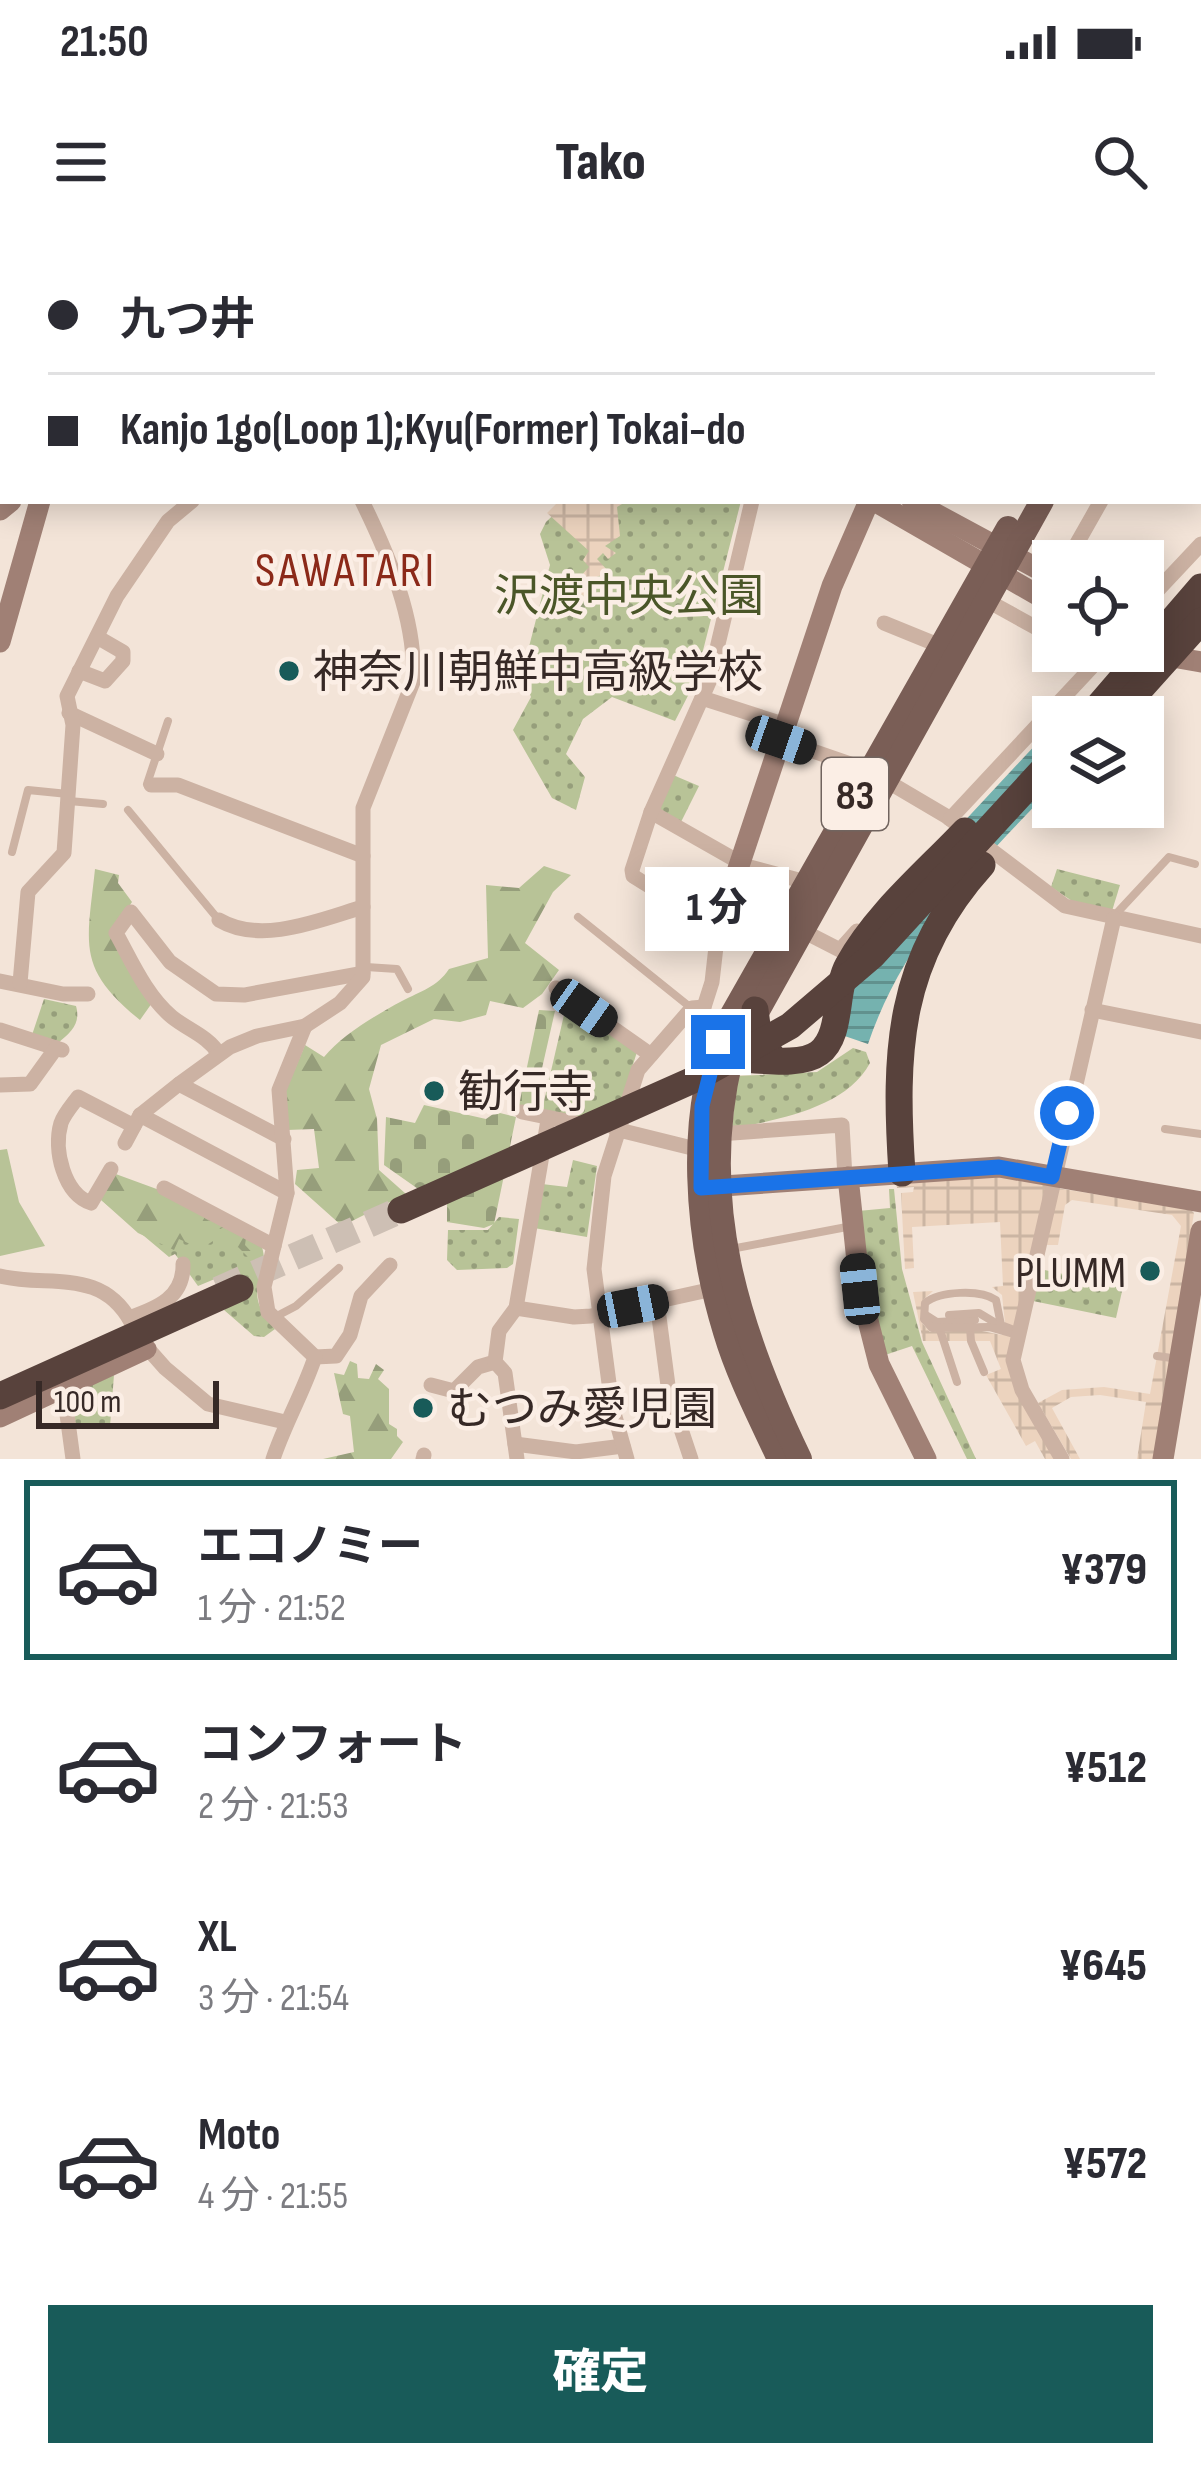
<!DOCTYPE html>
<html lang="ja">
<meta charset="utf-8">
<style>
:root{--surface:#fff;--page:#f2f2f3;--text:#2b2b33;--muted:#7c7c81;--line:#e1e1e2;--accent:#185b59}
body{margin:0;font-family:"Sofia Sans Condensed","Noto Sans JP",sans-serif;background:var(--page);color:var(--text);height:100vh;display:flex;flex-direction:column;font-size:45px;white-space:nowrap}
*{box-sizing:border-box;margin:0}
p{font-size:39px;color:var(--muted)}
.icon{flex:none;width:66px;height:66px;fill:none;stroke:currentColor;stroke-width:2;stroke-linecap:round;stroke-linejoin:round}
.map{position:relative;height:1219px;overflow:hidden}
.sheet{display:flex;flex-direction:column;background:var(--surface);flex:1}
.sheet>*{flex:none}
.hud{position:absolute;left:0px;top:0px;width:1203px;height:264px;box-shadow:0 6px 30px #0003;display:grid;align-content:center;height:264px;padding:0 48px;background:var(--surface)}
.fabs{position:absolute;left:1032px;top:300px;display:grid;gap:24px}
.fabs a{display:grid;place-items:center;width:132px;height:132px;border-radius:0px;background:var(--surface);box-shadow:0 6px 30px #0003;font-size:60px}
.scale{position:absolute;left:36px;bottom:30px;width:183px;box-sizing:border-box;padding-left:12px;border:6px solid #362926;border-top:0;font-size:33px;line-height:42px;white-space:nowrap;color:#362926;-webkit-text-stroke:9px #fbeee5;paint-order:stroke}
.end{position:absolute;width:54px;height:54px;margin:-27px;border:15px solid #1a73e8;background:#fff;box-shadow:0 0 0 6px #fff}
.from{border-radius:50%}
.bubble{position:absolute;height:84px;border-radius:0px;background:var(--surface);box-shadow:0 6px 30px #0003;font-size:39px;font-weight:800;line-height:84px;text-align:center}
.car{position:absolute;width:36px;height:72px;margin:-36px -18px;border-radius:15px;box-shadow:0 0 9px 3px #0007;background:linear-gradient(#222 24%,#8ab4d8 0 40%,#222 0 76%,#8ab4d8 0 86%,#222 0)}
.hud b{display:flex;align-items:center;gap:42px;height:114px;font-size:45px}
.hud b+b{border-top:3px solid var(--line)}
.hud i{width:30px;height:30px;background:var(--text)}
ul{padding:21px 0 0;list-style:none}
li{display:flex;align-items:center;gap:36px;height:180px;margin:0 24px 18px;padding:0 24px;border:6px solid transparent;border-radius:0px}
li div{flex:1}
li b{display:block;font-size:45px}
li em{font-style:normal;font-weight:800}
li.selected{border-color:var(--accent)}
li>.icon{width:108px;height:108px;stroke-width:1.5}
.action{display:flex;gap:24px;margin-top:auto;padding:24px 48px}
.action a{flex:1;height:138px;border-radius:0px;background:var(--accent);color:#fff;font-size:48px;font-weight:800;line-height:138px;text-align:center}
.status{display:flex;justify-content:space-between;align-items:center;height:84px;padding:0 60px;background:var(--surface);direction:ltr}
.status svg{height:33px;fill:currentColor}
header{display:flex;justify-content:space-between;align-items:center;height:156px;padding:0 48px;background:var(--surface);font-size:54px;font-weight:800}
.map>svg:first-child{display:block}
.green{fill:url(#green-dots)}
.forest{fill:url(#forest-firs)}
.cemetery{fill:url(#cemetery-stones)}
.pitch{fill:#b8c397}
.plaza{fill:url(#plaza-grid)}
.water{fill:url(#water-rules)}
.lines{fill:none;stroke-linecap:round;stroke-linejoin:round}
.highway-tunnel{stroke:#cdbfb4;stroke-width:27;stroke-dasharray:27 14;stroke-linecap:butt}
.lane{stroke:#ccb2a3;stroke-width:8}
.street{stroke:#ccb2a3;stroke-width:15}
.secondary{stroke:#a08075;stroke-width:21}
.primary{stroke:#7a5e56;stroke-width:24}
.highway{stroke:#58423c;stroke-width:27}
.route{stroke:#1a73e8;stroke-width:15}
.poi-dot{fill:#185b59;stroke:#fbeee5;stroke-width:4.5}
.labels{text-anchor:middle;stroke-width:9;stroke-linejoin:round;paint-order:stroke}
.shield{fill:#fbeee5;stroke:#71645f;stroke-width:3}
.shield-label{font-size:42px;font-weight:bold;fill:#362926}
.park-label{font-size:45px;fill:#4a5628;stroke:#fbeee5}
.poi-label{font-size:45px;fill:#362926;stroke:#fbeee5;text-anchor:start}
.neighbourhood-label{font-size:48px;letter-spacing:3px;fill:#8b2919;stroke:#fbeee5}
</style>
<div class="status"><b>21:50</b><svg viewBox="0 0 49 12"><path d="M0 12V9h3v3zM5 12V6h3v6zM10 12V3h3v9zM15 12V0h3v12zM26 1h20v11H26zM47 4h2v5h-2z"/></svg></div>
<header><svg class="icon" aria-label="menu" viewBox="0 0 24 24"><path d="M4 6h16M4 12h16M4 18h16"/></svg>Tako<svg class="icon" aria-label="search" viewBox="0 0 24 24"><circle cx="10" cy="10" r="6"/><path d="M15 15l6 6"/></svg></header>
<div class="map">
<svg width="1201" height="1219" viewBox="0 0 1201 1219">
<defs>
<pattern id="green-dots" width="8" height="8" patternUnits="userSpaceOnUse" patternTransform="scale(3)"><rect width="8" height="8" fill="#b8c397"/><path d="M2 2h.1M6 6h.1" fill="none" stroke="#969e7b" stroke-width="1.8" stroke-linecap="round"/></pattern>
<pattern id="forest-firs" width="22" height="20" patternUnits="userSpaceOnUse" patternTransform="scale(3)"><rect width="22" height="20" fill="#b8c397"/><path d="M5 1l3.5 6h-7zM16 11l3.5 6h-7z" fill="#969e7b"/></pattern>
<pattern id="cemetery-stones" width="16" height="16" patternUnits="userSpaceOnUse" patternTransform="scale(3)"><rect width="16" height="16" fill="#b8c397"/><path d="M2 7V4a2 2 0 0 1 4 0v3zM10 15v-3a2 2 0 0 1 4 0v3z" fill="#969e7b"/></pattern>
<pattern id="plaza-grid" width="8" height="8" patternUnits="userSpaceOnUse" patternTransform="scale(3)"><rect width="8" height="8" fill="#ecd3be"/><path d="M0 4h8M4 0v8" fill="none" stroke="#cbb5a3"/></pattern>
<pattern id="water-rules" width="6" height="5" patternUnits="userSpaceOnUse" patternTransform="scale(3)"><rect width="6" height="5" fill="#75b2af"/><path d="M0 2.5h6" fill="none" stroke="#61918e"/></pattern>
</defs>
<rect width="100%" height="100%" fill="#f3e4d8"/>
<g class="green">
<polygon points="568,261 741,261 695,442 675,481 612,457 583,479 566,514 585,537 576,570 552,558 513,490 531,457 522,434 550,325 540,294 546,282"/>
<polygon points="673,535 699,546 681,582 657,569"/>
<polygon points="1057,629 1120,645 1112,671 1072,661 1051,647"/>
<path d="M44,759L76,766C81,784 71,792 58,803L32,795Z"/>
<polygon points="567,762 637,812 620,865 583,880 542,870"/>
<path d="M853,808L866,812L870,823C846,868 779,879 732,889L737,836L817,832Z"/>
<polygon points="573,920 597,926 587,997 534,988 542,944 567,947"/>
<polygon points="889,949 894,949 902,1029 922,1102 976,1219 967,1219 912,1106 885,1115 866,1043 858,971 890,968"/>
<path d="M173,955L262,1007C272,1042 238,1047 275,1089L264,1097L254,1096L224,1070L243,1057L234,1031L198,1046L175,1014L169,1017L100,959Z"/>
<polygon points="499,977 519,979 513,1024 507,1028 457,1030 447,1020 448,990 488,990"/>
<polygon points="1040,1029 1123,1047 1116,1078 1033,1061"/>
<polygon points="114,1135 110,1186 76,1188 71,1154"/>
</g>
<g class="forest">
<path d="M544,626L571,635L553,652L525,703L559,730L542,754L523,768L490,761L486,775L460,782L434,779L381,805L369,849L377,879L379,930L406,954L342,986L295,944L297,930L319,928L314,889L287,890L286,850L305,805L324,817C342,795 376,775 402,761C421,751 437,747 449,729L488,718L486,645L519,648Z"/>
<path d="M95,629L119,635L118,643L132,662L110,694L152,763L140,780C76,728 87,705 95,629Z"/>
<polygon points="113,933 173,955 220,989 227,986 246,998 245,1005 261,1022 255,1024 238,1007 227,1010 213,1001 201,1009 179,999 174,1010 138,993 100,959"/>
<polygon points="350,1121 357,1124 358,1138 369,1139 376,1124 384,1130 378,1139 389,1149 389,1184 397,1189 397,1196 403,1202 391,1219 323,1219 354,1212 350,1176 343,1174 334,1133 344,1135"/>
</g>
<g class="cemetery">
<polygon points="539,770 555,771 533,868 519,865"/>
<polygon points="424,865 486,879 496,872 516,877 494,984 484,988 447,982 447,964 432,948 421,951 384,925 386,877 415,883"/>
</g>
<polygon class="pitch" points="7,909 19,962 45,1006 0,1016 0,910"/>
<g class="plaza">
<polygon points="559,261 627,261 617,267 620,296 605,306 616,313 608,319 603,313 597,319 609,332 594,338 592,347 584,356 577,352 583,345 577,340 589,327 583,320 589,311 547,273"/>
<polygon points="993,933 1046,944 1009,1118 1056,1219 1045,1219 1035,1201 1026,1206 986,1135 1001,1129 990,1101 923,1101 913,1052 933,1051 922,1061 922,1083 930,1092 977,1090 1002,1095 1005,1083 1002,1055 992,1047 1003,1046 1000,982 912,987 914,1028 905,1029 901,953 913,952 914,947 897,948 896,940"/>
<polygon points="1056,948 1190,969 1194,973 1154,1219 1137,1219 1146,1162 1100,1155 1071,1157 1052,1168 1080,1219 1071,1219 1038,1163 1062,1150 1104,1147 1150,1154 1181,986 1172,975 1072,960 1065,965 1058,1005 1044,1005"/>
</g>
<path class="water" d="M1053,486V547C977,626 904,698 868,804L827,790L852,702Z"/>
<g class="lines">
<polyline class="highway-tunnel" points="218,1050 401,970"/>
<g class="lane">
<polyline points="0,121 3,123"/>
<polyline points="150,545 147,544 168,481"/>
<polyline points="69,561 103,564"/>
<polyline points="128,570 218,679"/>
<polyline points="12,612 28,550 68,554"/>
<polyline points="1115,675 1169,617 1195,624"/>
<polyline points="578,677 690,767"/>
<polyline points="366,727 397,729 408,749"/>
<polyline points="1165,889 1201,894"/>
<polyline points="731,1009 852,986"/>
<polyline points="926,1075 937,1082 975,1080"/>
<polyline points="949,1075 979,1073 999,1085"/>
<polyline points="275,1077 296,1066 339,1028"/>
<polyline points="970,1088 971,1101 984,1132"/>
<polyline points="940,1090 957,1142"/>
<path d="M1017,1095L989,1087L932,1088L924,1079L925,1063C940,1051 980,1049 996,1060L1001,1085L1019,1092"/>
<polyline points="1157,1116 1179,1119"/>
</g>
<g class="street">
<polyline points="691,0 697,3"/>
<polyline points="1141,0 1146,3"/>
<polyline points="26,3 27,0"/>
<polyline points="141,3 142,0"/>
<polyline points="326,3 327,0"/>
<polyline points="382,3 384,0"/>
<polyline points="780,3 785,0"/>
<polyline points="915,3 916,0"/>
<polyline points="1101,3 1103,0"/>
<polyline points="1200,3 1201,4"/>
<polyline points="0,36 3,37"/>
<polyline points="0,60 3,54"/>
<polyline points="1200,86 1201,84"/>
<polyline points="1200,128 1201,129"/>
<polyline points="1067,321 1101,261"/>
<polyline points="1143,354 1154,354 1201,304"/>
<polyline points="986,360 1053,397"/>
<polyline points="884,383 938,405"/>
<polyline points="79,431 105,441 123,421 123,412 97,397"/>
<polyline points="702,458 786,485"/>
<polyline points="69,473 157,514"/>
<polyline points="781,500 868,530 885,540 946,576 1065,666 1201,696"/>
<polyline points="151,545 178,545 363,616"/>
<polyline points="651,572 746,626 806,642"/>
<polyline points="950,579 1091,428 1089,416 1080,411"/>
<path d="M219,680C261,705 320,680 363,667"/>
<polyline points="801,690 840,710 857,691"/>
<polyline points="0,741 63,754 88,754"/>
<polyline points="20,743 28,652 64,613 73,485 67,456 117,356 168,281 192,261"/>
<polyline points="556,748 651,815"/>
<polyline points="704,767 712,742 718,689 633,636 632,630 651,572 709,442 752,261"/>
<polyline points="1092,770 1201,792"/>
<polyline points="0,790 62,810"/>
<path d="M219,814C208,796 188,790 172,777C146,755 132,722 116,693L131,672L170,722L216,754L244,755L363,733"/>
<path d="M179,844L230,807L257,796L305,786L340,763L363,737V568L413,442C417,381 388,314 362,261"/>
<polyline points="0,845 30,844 56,808"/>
<polyline points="522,872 586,885"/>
<polyline points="140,875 287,953"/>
<polyline points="615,889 700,910"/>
<polyline points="719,894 842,885 845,937"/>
<polyline points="125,903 140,875 179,844 284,899"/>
<path d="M111,929L91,963C64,954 53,910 61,883C64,874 73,864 78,857L134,886"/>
<polyline points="164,948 274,1006"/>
<path d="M0,1036C49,1048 101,1027 131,1082"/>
<polyline points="657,1062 669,1153 691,1219"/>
<polyline points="516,1068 574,1077 591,1076 713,1049"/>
<path d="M129,1078C158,1068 184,1057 183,1024"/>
<polyline points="142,1102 165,1128 208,1164 285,1182"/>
<polyline points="315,1117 336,1116 350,1095 361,1056 390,1025"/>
<polyline points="63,1145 73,1219"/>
<polyline points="431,1145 454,1151 478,1127 495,1122"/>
<polyline points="515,1204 576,1212 623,1206"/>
<path d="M273,1219C285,1183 303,1153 315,1117L268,1072L264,1047L287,953L279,850L305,786"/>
<polyline points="423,1219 424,1215"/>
<polyline points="517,1219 505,1133 495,1122 499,1091 516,1068 548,880"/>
<polyline points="627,1219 612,1166 594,1029 604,936 638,830 692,768 704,767"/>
<polyline points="1062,1219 1022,1150 1013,1120 1114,678"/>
</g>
<g class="secondary">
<polyline points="492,0 495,3"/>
<polyline points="516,0 519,3"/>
<polyline points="262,3 263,0"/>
<polyline points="1005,3 1007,0"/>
<polyline points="874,261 1053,364"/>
<polyline points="912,261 1053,337"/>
<polyline points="0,270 11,261"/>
<polyline points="0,402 40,261"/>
<polyline points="1161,415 1201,422"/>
<polyline points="718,689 832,346 869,261"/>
<polyline points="848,937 860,1049 879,1124 926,1219"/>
<polyline points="708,947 999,927 1201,962"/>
<polyline points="0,1177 146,1109"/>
<polyline points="1163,1219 1201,991"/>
</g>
<g class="primary">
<polyline points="1168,3 1169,0"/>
<polyline points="1186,3 1188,0"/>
<path d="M779,1219C760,1178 738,1136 725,1092C697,1001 684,872 726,785L1008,288"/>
<path d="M800,1219C738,1090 697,963 731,819L1042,261"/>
</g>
<g class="highway">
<polyline points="1089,477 1201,347"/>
<polyline points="1115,477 1201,381"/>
<polyline points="755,770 759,801 771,815"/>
<path d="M736,819C759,819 800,827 819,813C843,795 834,750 848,725C876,674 925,633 965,591"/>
<path d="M902,933C894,812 897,719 982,625"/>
<polyline points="401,970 693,840 790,786 872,716 1053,519"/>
<polyline points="0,1156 240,1048"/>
</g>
</g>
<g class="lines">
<polyline class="route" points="718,802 702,866 701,948 999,927 1052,937 1067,873"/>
</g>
<g class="poi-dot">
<circle cx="289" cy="431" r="12"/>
<circle cx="434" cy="851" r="12"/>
<circle cx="1150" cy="1031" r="12"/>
<circle cx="423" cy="1168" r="12"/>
</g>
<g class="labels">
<rect class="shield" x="822" y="518" width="66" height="72" rx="9"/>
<g class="shield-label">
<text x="855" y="569">83</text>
</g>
<g class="park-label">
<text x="629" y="371">沢渡中央公園</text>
</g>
<g class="poi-label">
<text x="313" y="447">神奈川朝鮮中高級学校</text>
<text x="458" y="867">勧行寺</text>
<text x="1126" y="1047" text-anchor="end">PLUMM</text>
<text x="447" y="1184">むつみ愛児園</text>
</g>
<g class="neighbourhood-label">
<text x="346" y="346">SAWATARI</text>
</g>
</g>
</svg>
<div class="fabs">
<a><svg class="icon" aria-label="locate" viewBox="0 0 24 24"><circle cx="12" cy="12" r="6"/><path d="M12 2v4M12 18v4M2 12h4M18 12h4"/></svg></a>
<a><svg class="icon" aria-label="layers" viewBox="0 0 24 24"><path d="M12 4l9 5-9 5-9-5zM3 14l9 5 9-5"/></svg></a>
</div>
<div class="scale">100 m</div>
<i class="end from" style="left:1067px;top:873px"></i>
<i class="end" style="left:718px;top:802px"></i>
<div class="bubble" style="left:645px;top:627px;width:144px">1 分</div>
<i class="car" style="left:781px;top:500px;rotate:109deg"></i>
<i class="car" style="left:584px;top:768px;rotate:125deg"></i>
<i class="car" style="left:860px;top:1049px;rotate:354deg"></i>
<i class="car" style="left:633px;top:1066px;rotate:79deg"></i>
<div class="hud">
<b><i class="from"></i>九つ井</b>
<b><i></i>Kanjo 1go(Loop 1);Kyu(Former) Tokai-do</b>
</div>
</div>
<section class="sheet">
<ul>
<li class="selected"><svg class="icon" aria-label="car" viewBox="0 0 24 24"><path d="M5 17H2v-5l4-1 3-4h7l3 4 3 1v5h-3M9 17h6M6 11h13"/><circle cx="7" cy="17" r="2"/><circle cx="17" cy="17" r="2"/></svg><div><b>エコノミー</b><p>1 分 · 21:52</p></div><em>¥379</em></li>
<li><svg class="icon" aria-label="car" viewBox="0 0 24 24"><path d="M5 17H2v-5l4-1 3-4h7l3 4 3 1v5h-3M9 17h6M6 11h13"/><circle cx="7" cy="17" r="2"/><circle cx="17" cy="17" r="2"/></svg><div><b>コンフォート</b><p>2 分 · 21:53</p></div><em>¥512</em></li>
<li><svg class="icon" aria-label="car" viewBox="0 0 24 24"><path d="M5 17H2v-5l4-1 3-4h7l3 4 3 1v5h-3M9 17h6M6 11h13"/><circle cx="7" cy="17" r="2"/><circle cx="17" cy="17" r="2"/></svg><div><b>XL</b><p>3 分 · 21:54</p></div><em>¥645</em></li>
<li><svg class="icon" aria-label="car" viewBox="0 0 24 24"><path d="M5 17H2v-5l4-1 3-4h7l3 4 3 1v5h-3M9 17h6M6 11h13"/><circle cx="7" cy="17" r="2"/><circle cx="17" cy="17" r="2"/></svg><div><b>Moto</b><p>4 分 · 21:55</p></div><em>¥572</em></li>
</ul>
<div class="action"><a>確定</a></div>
</section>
